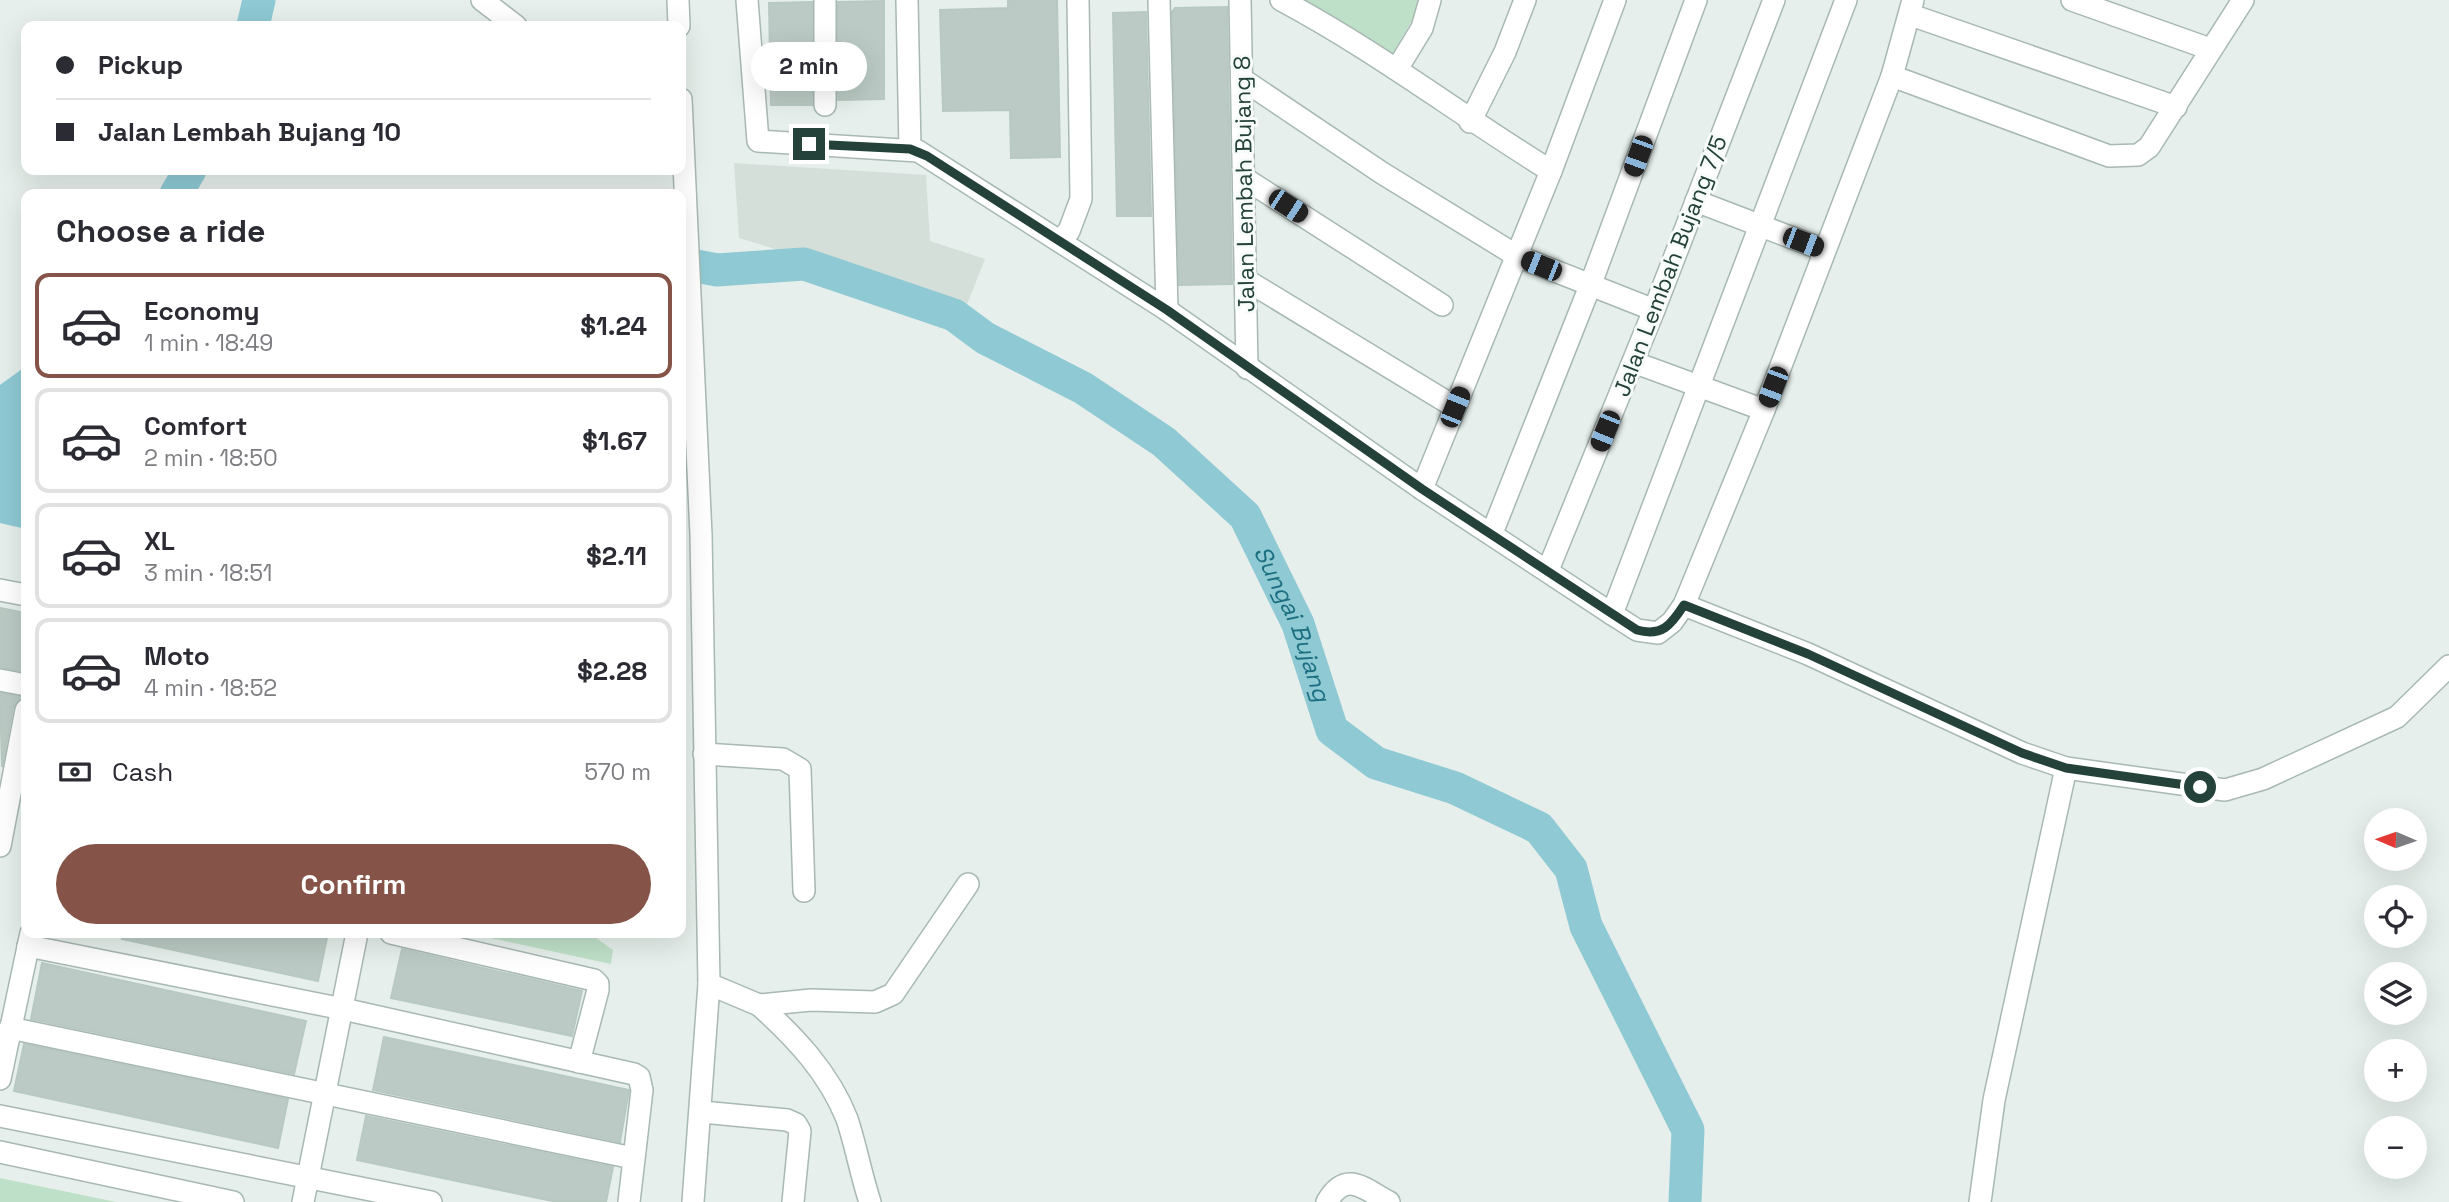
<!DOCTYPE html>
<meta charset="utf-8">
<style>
:root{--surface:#fff;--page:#f2f2f3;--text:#2b2b33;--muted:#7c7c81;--line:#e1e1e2;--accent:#855347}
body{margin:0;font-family:"Space Grotesk",sans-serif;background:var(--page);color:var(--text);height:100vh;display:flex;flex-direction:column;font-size:26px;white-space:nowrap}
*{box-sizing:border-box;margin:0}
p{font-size:23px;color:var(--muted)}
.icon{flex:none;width:38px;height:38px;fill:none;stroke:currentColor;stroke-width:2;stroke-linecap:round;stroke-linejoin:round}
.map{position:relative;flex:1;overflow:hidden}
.side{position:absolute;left:21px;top:189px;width:665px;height:749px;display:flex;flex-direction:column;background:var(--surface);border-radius:14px;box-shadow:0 7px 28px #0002}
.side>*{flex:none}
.guide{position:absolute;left:21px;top:21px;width:665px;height:154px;border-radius:14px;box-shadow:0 7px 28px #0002;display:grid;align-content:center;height:154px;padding:0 35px;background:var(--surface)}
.needle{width:46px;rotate:272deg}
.tools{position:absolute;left:2364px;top:808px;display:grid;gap:14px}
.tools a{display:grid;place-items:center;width:63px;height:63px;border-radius:50%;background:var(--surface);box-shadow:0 7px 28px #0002;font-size:35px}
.end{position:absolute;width:32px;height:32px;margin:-16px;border:9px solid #24423a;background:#fff;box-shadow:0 0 0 4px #fff}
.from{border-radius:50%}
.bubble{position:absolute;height:49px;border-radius:24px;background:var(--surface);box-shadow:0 7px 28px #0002;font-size:23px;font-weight:700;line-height:49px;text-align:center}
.car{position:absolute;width:21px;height:42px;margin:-21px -10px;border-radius:9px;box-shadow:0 0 5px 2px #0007;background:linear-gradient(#222 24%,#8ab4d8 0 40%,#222 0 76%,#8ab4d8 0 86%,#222 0)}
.guide b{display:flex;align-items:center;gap:24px;height:66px;font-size:26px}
.guide b+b{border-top:2px solid var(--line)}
.guide i{width:18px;height:18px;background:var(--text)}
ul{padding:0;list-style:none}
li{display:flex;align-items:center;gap:21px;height:105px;margin:0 14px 10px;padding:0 21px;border:4px solid var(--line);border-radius:14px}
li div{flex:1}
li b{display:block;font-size:26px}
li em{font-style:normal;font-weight:700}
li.on{border-color:var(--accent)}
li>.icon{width:63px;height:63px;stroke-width:1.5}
h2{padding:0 35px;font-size:32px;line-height:84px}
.pay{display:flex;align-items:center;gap:18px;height:77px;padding:0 35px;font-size:26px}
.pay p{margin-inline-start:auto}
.button{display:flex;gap:14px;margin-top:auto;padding:14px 35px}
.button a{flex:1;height:80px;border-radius:42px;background:var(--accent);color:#fff;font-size:28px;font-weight:700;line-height:80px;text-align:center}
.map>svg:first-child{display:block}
.built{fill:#d4dfda}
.green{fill:#bfe0c8}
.water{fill:#8ec9d4}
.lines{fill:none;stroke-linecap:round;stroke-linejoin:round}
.river{stroke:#8ec9d4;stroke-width:33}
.building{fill:#bbcac4;stroke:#b8c9c2;stroke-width:2}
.minor-casing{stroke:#a8b8b2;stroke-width:24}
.minor{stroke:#fff;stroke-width:21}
.route{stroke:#24423a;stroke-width:9}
.labels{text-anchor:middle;stroke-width:6;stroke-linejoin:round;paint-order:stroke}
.street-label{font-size:23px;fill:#24423a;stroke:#f7fbf9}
.water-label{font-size:24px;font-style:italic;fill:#1c6f80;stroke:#f7fbf9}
</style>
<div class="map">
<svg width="2449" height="1202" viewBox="0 0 2449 1202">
<rect width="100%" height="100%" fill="#e6efeb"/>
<polygon class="built" points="734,163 926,175 930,241 985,259 966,307 739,238"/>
<g class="green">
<polygon points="1303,0 1424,0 1391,56"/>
<polygon points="467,933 589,933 613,950 611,964"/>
<polygon points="0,1178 116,1202 0,1202"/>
</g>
<polygon class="water" points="22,369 26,375 26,529 0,523 0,385"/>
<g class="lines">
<g class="river">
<polyline points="253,26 259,0"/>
<polyline points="176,194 190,170"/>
<path id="s1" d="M681,263L717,270L804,264L954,315L985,338L1083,388L1164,442L1245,516L1298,624L1332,730L1376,763L1455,788L1539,828L1571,869L1586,926L1688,1130L1685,1202"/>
</g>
</g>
<g class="building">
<polygon points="1008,0 1057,0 1060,157 1011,158 1010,110 943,111 940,10 1008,8"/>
<polygon points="884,1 884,99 838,100 838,2"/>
<polygon points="812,2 812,105 771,105 769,3"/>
<polygon points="1227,7 1232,284 1179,285 1172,12 1175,8"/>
<polygon points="1146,12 1151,216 1117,216 1113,13"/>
<polygon points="0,608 26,613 26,672 0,667"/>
<polygon points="0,693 22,697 13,708 2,767"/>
<polygon points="123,933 328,933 318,981 122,939"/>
<polygon points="402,949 582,991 572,1036 391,998"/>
<polygon points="42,963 306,1021 294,1074 31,1019"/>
<polygon points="384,1037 629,1090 620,1142 373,1090"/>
<polygon points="24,1044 288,1099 278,1148 14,1091"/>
<polygon points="366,1116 613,1167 606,1202 557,1202 357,1160"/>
</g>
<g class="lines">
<g class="minor-casing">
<g id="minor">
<polyline points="482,0 516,26"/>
<polyline points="678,0 679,26"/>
<polyline points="747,0 758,141 918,151 1167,310 1422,489 1612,614 1637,630 1658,633 1672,622 1684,605 1764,410 1892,76 1913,0"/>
<polyline points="825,0 825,105"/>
<polyline points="907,0 910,149"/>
<polyline points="1159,0 1167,310"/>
<polyline points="1240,0 1247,368"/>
<path d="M1281,0C1375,50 1460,115 1551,171"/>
<polyline points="2072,0 2210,49"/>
<polyline points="1911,15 2176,107"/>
<polyline points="1397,69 1422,28 1430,0"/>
<polyline points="1892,76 2109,156 2138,155 2149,147 2243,0"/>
<polyline points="1242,79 1382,173 1517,256 1654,310"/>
<polyline points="681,99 701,535 709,984 693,1202"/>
<polyline points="1470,122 1505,52 1525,0"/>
<polyline points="1244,178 1442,305"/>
<polyline points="1696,201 1824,250"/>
<polyline points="1059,241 1069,231 1081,199 1078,0"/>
<polyline points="1246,280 1455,407"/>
<polyline points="1633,362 1764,410"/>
<polyline points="1422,489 1551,171 1615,0"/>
<polyline points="1492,533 1590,286 1696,0"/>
<polyline points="1548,570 1654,310 1774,0"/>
<polyline points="0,590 26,595"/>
<polyline points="1684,605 1808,654 2022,753 2066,768 2225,790 2263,779 2397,717 2449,666"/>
<polyline points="1612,614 1846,0"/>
<polyline points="0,680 26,685"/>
<polyline points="704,754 783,759 800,769 804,891"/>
<polyline points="0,846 26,710"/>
<polyline points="391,933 594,980 598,984 598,990 579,1062"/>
<polyline points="28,946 343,1009 634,1074 639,1077 642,1090 629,1202"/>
<polyline points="709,984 759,1005 811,1000 875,1002 893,994 968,884"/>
<path d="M759,1005C795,1037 829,1073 847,1119C856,1146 861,1175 870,1202"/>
<polyline points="10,1028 633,1158"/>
<polyline points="0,1079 31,933"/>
<polyline points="702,1112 787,1120 796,1124 800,1131 793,1202"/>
<polyline points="0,1116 431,1202"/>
<polyline points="0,1152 233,1202"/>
<polyline points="303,1202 357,933"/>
<path d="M1327,1202C1346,1169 1364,1189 1389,1202"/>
<polyline points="1980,1202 1994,1100 2066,768"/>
</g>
</g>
<use href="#minor" class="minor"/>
</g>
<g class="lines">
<path class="route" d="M809,144L910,149L927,156L1167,310L1422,489L1637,630C1662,637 1671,625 1684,605L1808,654L2022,753L2066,768L2200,787"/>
</g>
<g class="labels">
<g class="street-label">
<text transform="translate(1244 184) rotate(-91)" y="8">Jalan Lembah Bujang 8</text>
<text transform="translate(1670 266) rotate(-69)" y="8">Jalan Lembah Bujang 7/5</text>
</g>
<g class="water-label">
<text dy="8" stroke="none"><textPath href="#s1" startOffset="756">Sungai Bujang</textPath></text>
</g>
</g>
</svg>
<div class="tools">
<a><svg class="needle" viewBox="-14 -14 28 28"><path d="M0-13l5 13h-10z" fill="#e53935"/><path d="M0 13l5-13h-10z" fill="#7c7c81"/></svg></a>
<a><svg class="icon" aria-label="locate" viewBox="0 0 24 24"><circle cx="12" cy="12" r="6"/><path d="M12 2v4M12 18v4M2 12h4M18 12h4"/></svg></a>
<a><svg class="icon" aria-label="layers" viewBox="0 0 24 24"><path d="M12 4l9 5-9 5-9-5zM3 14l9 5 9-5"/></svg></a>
<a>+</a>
<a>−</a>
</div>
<i class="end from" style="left:2200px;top:787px"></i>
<i class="end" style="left:809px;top:144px"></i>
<div class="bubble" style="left:751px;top:42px;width:116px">2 min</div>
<i class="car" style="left:1638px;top:156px;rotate:200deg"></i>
<i class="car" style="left:1288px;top:206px;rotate:123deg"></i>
<i class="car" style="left:1803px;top:242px;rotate:111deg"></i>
<i class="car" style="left:1541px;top:266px;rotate:292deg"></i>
<i class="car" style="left:1773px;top:387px;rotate:201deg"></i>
<i class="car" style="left:1455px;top:407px;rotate:22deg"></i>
<i class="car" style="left:1605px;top:431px;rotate:202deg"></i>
<div class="guide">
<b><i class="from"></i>Pickup</b>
<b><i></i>Jalan Lembah Bujang 10</b>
</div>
<section class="side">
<h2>Choose a ride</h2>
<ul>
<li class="on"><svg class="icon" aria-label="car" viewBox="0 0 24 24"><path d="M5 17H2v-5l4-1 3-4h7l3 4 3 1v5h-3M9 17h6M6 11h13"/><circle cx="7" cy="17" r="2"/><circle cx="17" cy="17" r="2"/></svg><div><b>Economy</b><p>1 min · 18:49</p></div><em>$1.24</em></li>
<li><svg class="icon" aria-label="car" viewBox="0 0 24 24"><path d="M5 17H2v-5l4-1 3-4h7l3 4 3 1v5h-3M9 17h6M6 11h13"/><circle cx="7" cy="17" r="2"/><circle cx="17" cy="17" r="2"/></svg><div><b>Comfort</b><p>2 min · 18:50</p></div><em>$1.67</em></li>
<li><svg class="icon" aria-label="car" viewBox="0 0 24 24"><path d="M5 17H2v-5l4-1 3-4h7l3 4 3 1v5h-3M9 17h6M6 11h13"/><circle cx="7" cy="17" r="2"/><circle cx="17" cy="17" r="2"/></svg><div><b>XL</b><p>3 min · 18:51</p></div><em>$2.11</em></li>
<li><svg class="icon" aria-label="car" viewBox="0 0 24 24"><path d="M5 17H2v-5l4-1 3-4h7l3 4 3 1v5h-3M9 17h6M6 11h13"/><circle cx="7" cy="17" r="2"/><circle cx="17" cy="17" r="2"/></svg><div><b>Moto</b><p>4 min · 18:52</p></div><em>$2.28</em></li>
</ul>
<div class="pay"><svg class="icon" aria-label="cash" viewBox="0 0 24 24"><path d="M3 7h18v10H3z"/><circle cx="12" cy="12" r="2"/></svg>Cash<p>570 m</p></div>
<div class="button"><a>Confirm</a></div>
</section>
</div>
